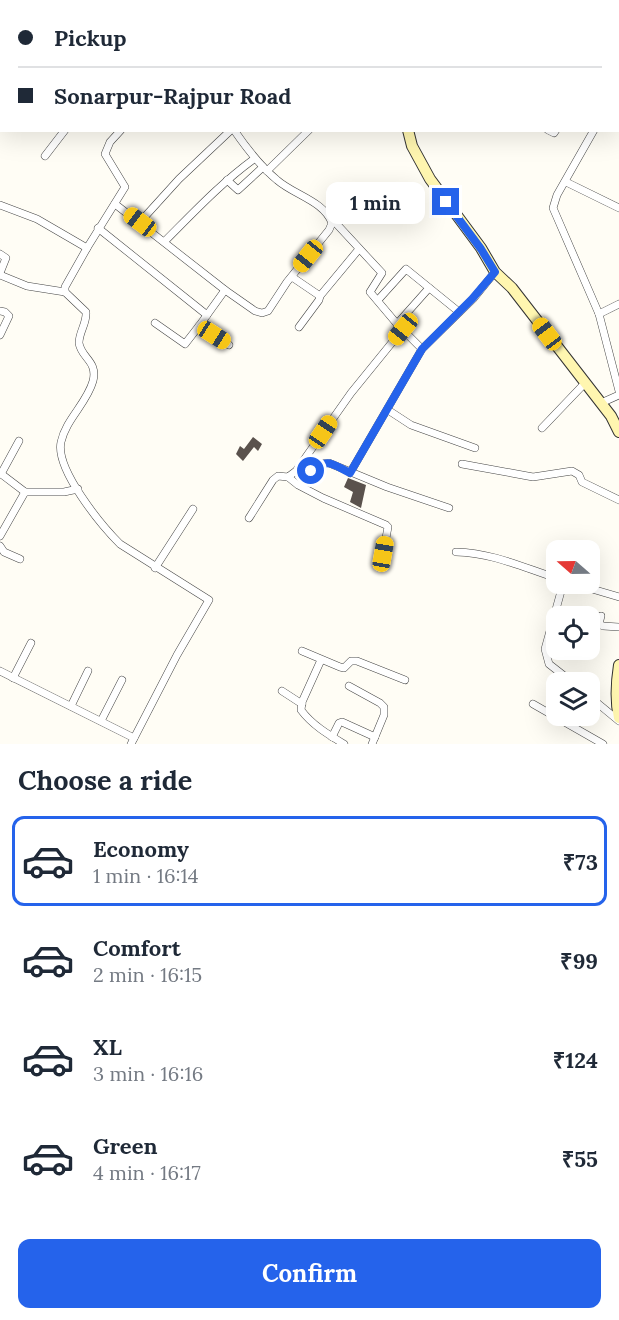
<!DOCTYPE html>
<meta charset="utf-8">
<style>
:root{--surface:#fff;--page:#f6f6f7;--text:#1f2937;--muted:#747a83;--line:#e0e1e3;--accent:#2563eb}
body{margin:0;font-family:Lora,serif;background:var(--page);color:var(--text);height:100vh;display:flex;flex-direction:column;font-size:22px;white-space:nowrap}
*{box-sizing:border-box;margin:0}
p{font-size:20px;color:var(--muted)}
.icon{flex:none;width:33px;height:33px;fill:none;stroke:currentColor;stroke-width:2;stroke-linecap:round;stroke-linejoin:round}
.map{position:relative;height:744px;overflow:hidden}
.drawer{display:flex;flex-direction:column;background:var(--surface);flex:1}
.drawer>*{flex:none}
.guide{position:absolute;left:0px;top:0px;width:620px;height:132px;box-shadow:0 6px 24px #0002;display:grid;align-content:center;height:132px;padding:0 18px;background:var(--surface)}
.needle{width:39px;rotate:290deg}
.tools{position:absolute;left:546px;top:540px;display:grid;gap:12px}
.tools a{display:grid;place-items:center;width:54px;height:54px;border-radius:12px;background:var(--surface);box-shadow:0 6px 24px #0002;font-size:30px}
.end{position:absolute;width:27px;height:27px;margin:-14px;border:8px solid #2563eb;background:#fff;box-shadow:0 0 0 3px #fff}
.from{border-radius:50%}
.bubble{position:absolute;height:42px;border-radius:12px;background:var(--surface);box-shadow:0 6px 24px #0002;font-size:20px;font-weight:800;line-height:42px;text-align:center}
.car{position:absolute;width:18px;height:36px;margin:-18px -9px;border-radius:8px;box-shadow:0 0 4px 2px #0007;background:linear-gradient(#f5c518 24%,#345 0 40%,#f5c518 0 76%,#345 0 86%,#f5c518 0)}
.guide b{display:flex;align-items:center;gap:21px;height:57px;font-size:22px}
.guide b+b{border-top:2px solid var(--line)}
.guide i{width:15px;height:15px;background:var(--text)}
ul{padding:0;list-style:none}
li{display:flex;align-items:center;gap:18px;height:90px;margin:0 12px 9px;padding:0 6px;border:3px solid transparent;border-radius:12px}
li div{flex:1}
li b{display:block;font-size:22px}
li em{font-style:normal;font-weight:800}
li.current{border-color:var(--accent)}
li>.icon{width:54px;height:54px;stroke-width:1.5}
h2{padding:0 18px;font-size:27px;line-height:72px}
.primary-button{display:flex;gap:12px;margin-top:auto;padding:12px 18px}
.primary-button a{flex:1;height:69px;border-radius:12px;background:var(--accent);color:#fff;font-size:24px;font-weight:800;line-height:69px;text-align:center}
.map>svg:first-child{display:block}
.building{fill:#5a524d}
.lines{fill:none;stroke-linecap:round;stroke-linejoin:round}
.street-casing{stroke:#444;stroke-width:8}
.secondary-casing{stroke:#333;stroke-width:12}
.street{stroke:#fff;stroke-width:7}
.secondary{stroke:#fff6b0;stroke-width:10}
.route{stroke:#2563eb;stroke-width:8}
</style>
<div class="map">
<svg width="619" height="744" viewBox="0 0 619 744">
<rect width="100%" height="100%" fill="#fffdf5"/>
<g class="building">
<polygon points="253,437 262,444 258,451 254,447 243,461 236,454 240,446 244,449"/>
<polygon points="348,478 366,485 361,508 350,502 353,492 344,487"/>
</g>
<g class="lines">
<g class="street-casing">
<g id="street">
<polyline points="439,0 441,2"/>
<polyline points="570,0 571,2"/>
<polyline points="6,2 7,0"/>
<polyline points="47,2 48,0"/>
<polyline points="209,2 210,0"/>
<polyline points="618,51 619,50"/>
<polyline points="0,75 2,74"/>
<polyline points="0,122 2,124"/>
<path d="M121,130L110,142L105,154L125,187L87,248L65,287V292L86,312C87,323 79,332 79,343C81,358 98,361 93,381C87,403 66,419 61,442C55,469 101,525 120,544L209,600L177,655L131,744"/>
<polyline points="548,130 554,133 556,130"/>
<polyline points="594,130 557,195 553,208 599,314 619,391"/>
<polyline points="45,156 65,130"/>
<polyline points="267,171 309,130"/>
<polyline points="227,180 238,190 263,167"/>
<polyline points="566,182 619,208"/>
<path d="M115,204L225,290L255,311L262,313L268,311L287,282L329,230L332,223C324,201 294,195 277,180C260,166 247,149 234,130"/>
<polyline points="0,205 37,219 87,248"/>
<polyline points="332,219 382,273 370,292 397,324"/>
<polyline points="140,222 179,179 231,130"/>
<polyline points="98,228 207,315 225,290"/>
<path d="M165,241C194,212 221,183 254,159"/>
<polyline points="0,254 6,258 0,273"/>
<polyline points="0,275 27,286 65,292"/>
<polyline points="292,277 320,296 319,300 299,327"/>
<polyline points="320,296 359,249"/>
<polyline points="378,300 406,269 459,312"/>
<polyline points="0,311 5,312 9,316 0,335"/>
<polyline points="599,314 619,304"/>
<polyline points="207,315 199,326 229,345"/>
<polyline points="155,323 185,344 199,326"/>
<polyline points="422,349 397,324 429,288"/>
<polyline points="601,403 619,395"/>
<polyline points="388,410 411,425 475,448"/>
<polyline points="542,428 585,383"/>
<polyline points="462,464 533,477 572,471 579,475 582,482 619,500"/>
<polyline points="300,466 311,471 320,463 329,463 387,487 449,508"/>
<polyline points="0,473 25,492 64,492 78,489"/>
<polyline points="350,473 422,349 473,299 495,272"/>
<polyline points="1,474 19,441"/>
<polyline points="288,477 298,485 323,498 386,525 388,527 383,554"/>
<polyline points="249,518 273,480 278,476 288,477 296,471 351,393 403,329"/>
<polyline points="0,536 25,492"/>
<polyline points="0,546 4,552 20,559"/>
<path d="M456,552C493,553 522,567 556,578"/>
<polyline points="155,568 193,509"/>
<polyline points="563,584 545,649 549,664 572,682"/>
<polyline points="575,584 619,597"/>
<polyline points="601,616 599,624 603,626 619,627"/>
<polyline points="302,651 340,667 344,668 351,661 357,661 405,680"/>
<path d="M321,660L302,702L301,710C312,725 329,735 344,744"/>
<polyline points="0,671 134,738"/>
<polyline points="13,678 31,643"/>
<polyline points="349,686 380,703 384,707 384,715 372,744"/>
<polyline points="282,691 302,704"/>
<polyline points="590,697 619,721"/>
<polyline points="533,704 603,744"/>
<polyline points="71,706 88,671"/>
<polyline points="101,721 122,680"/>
<polyline points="332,737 339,723 342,722 375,737"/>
</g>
</g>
<g class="secondary-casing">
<g id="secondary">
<polyline points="370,0 371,2"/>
<polyline points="408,130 412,146 430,179 481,248 495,272 512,288 611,416 619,432"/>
<path d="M619,665C616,684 615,700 619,718"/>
</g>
</g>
<use href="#street" class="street"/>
<use href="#secondary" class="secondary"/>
</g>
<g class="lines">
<path class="route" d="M311,471C330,458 330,463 350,473L422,349L472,299L495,272L481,249L446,202"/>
</g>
</svg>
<div class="tools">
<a><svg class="needle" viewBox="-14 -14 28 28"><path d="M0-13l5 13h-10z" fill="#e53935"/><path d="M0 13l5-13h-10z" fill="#747a83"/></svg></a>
<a><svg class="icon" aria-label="locate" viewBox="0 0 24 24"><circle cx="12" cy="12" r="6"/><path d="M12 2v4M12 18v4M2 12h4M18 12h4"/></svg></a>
<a><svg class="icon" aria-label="layers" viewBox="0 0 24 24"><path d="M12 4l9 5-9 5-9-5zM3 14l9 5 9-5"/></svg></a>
</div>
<i class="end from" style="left:311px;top:471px"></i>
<i class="end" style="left:446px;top:202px"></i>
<div class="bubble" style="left:326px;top:182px;width:99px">1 min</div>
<i class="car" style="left:140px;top:222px;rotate:307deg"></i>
<i class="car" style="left:308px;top:256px;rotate:219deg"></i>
<i class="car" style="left:403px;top:329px;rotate:219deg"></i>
<i class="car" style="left:547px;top:334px;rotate:323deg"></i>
<i class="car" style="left:214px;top:335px;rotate:122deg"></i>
<i class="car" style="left:323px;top:432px;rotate:34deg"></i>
<i class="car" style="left:383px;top:554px;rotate:10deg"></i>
<div class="guide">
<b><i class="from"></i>Pickup</b>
<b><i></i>Sonarpur-Rajpur Road</b>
</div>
</div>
<section class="drawer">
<h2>Choose a ride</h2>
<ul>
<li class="current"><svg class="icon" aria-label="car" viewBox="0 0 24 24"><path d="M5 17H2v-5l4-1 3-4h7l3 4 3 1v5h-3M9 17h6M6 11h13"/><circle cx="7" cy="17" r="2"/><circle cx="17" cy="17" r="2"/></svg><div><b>Economy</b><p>1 min · 16:14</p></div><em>₹73</em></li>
<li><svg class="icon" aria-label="car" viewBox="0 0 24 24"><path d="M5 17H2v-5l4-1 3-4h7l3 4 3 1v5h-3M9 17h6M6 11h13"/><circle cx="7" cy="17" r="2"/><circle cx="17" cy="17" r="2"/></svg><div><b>Comfort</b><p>2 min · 16:15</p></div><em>₹99</em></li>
<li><svg class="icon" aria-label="car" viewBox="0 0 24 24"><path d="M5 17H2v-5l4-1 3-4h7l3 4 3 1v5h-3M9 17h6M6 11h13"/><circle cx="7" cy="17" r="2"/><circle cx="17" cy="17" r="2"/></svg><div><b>XL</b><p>3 min · 16:16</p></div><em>₹124</em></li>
<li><svg class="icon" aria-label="car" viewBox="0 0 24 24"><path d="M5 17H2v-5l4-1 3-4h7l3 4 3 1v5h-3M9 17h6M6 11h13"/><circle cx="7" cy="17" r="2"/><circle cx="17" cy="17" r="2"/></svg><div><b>Green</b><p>4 min · 16:17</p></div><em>₹55</em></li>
</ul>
<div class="primary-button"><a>Confirm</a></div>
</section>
